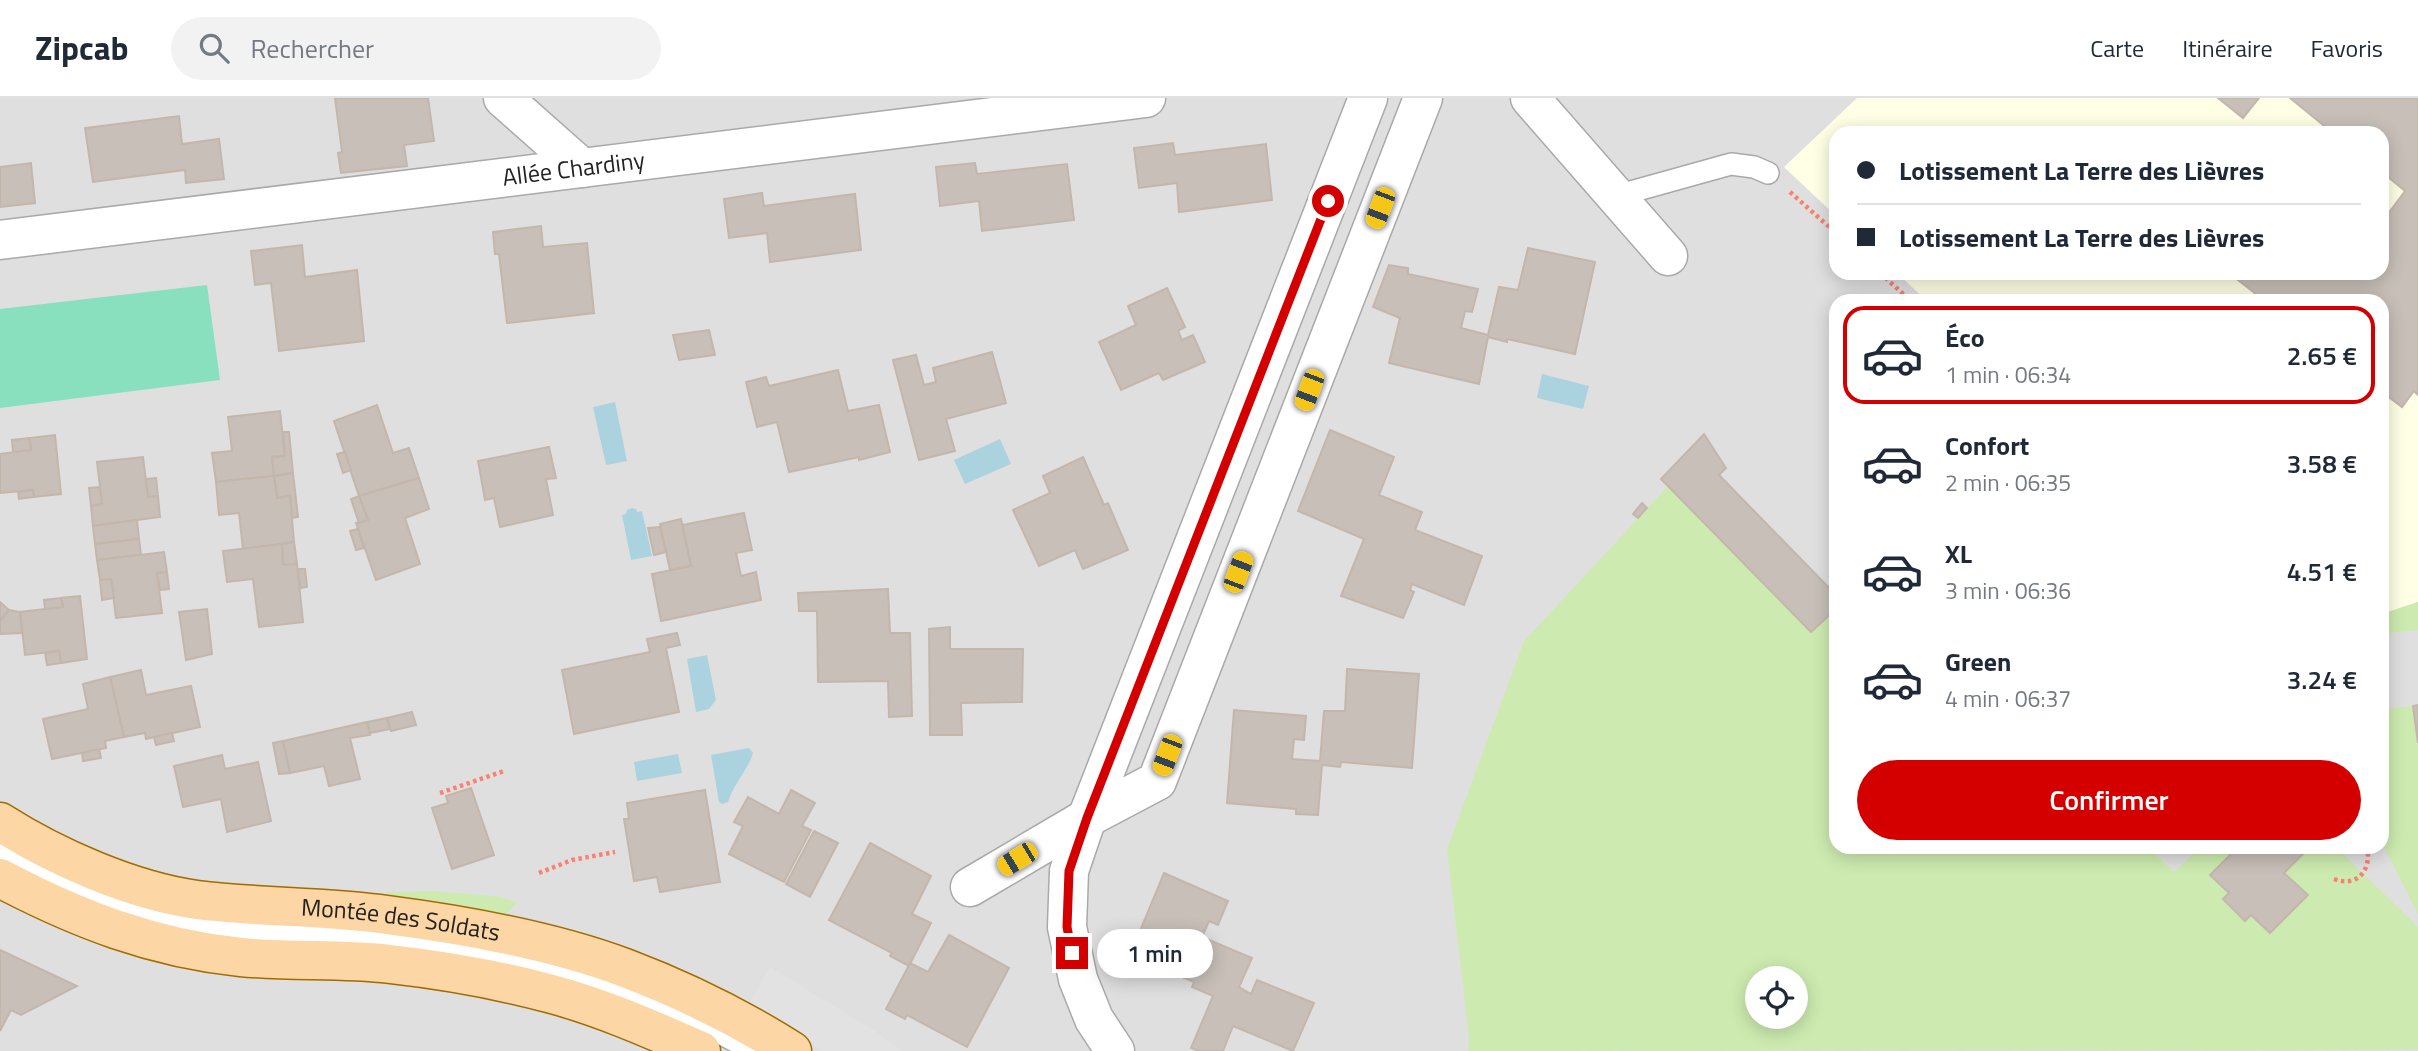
<!DOCTYPE html>
<html lang="fr">
<meta charset="utf-8">
<style>
:root{--surface:#fff;--page:#f2f2f3;--text:#1f2937;--muted:#747a83;--line:#e0e1e3;--accent:#d40000}
body{margin:0;font-family:"Titillium Web",sans-serif;background:var(--page);color:var(--text);height:100vh;display:flex;flex-direction:column;font-size:26px;white-space:nowrap}
*{box-sizing:border-box;margin:0}
p{font-size:23px;color:var(--muted)}
.icon{flex:none;width:38px;height:38px;fill:none;stroke:currentColor;stroke-width:2;stroke-linecap:round;stroke-linejoin:round}
.map{position:relative;flex:1;overflow:hidden}
.sheet{position:absolute;left:1829px;top:196px;width:560px;height:560px;display:flex;flex-direction:column;background:var(--surface);border-radius:21px;box-shadow:0 4px 18px #0003}
.sheet>*{flex:none}
.top-card{position:absolute;left:1829px;top:28px;width:560px;height:154px;border-radius:21px;box-shadow:0 4px 18px #0003;display:grid;align-content:center;height:154px;padding:0 28px;background:var(--surface)}
.buttons{position:absolute;left:1745px;top:868px;display:grid;gap:14px}
.buttons a{display:grid;place-items:center;width:63px;height:63px;border-radius:50%;background:var(--surface);box-shadow:0 4px 18px #0003;font-size:35px}
.end{position:absolute;width:32px;height:32px;margin:-16px;border:9px solid #d40000;background:#fff;box-shadow:0 0 0 4px #fff}
.from{border-radius:50%}
.bubble{position:absolute;height:49px;border-radius:24px;background:var(--surface);box-shadow:0 4px 18px #0003;font-size:23px;font-weight:600;line-height:49px;text-align:center}
.car{position:absolute;width:21px;height:42px;margin:-21px -10px;border-radius:9px;box-shadow:0 0 5px 2px #0007;background:linear-gradient(#f5c518 24%,#345 0 40%,#f5c518 0 76%,#345 0 86%,#f5c518 0)}
.top-card b{display:flex;align-items:center;gap:24px;height:66px;font-size:26px}
.top-card b+b{border-top:2px solid var(--line)}
.top-card i{width:18px;height:18px;background:var(--text)}
ul{padding:12px 0 0;list-style:none}
li{display:flex;align-items:center;gap:21px;height:98px;margin:0 14px 10px;padding:0 14px;border:4px solid transparent;border-radius:21px}
li div{flex:1}
li b{display:block;font-size:26px}
li em{font-style:normal;font-weight:600}
li.current{border-color:var(--accent)}
li>.icon{width:63px;height:63px;stroke-width:1.5}
.cta{display:flex;gap:14px;margin-top:auto;padding:14px 28px}
.cta a{flex:1;height:80px;border-radius:42px;background:var(--accent);color:#fff;font-size:28px;font-weight:600;line-height:80px;text-align:center}
header{display:flex;align-items:center;gap:42px;box-sizing:border-box;height:98px;padding:0 35px;background:var(--surface);border-bottom:2px solid var(--line)}
header strong{font-size:33px}
nav{display:flex;gap:38px;margin-inline-start:auto;font-size:24px}
.search{width:490px;height:63px;background:var(--page);display:flex;align-items:center;gap:18px;box-sizing:border-box;padding:0 24px;border-radius:38px;color:var(--muted);font-size:26px}
.map>svg:first-child{display:block}
.residential{fill:#e0dfdf;fill-rule:evenodd}
.education{fill:#ffffe5}
.grass{fill:#cdebb0;fill-rule:evenodd}
.pitch{fill:#88e0be}
.parking{fill:#e2e2e2}
.water{fill:#aad3df}
.building{fill:#c7bfb8;stroke:#c4b6ab;stroke-width:2}
.lines{fill:none;stroke-linecap:round;stroke-linejoin:round}
.service-casing{stroke:#a9a9a9;stroke-width:24}
.minor-casing{stroke:#a9a9a9;stroke-width:41}
.primary-casing{stroke:#a06b00;stroke-width:41}
.path{stroke:#fa8072;stroke-width:4.5;stroke-dasharray:3.5 3.5;stroke-linecap:butt}
.service{stroke:#fff;stroke-width:21}
.minor{stroke:#fff;stroke-width:38}
.primary{stroke:#fcd6a4;stroke-width:38}
.route{stroke:#d40000;stroke-width:9}
.labels{text-anchor:middle;stroke-width:5;stroke-linejoin:round;paint-order:stroke}
.street-label{font-size:24px;fill:#222;stroke:#fff}
</style>
<header>
<strong>Zipcab</strong>
<div class="search"><svg class="icon" aria-label="search" viewBox="0 0 24 24"><circle cx="10" cy="10" r="6"/><path d="M15 15l6 6"/></svg>Rechercher</div>
<nav><a>Carte</a><a>Itinéraire</a><a>Favoris</a></nav>
</header>
<div class="map">
<svg width="2418" height="953" viewBox="0 0 2418 953">
<rect width="100%" height="100%" fill="#f2efe9"/>
<path class="residential" d="M0,0H2418V953H0ZM1836,35H2382V175H1836ZM1836,203H2382V749H1836ZM1757,880H1796V919H1757Z"/>
<polygon class="education" points="1857,0 2418,0 2418,504 2382,516 2382,203 1927,203 1897,175 2382,175 2382,35 1836,35 1836,118 1784,69"/>
<g class="grass">
<path d="M1668,388L1811,534L1836,511V749H2148L2174,774L2200,749H2336L2418,829V952L1468,953L1469,940L1447,751L1524,543ZM1757,880H1796V919H1757Z"/>
<polygon points="2418,504 2418,532 2382,536 2382,516"/>
<polygon points="2413,608 2418,645 2418,816 2382,745 2382,611"/>
<polygon points="433,793 495,798 518,804 506,816 496,821 385,804 387,794"/>
</g>
<polygon class="pitch" points="207,187 220,282 0,310 0,211"/>
<polygon class="parking" points="770,869 875,933 902,953 822,953 791,931 747,909"/>
<g class="water">
<polygon points="1542,276 1589,288 1583,311 1537,300"/>
<polygon points="615,304 627,363 606,367 593,309"/>
<polygon points="1000,341 1011,366 965,386 954,362"/>
<polygon points="632,410 636,411 637,414 642,413 652,458 631,462 622,417 626,416 627,412"/>
<polygon points="707,557 716,602 709,611 696,614 687,561"/>
<path d="M749,650L753,655C750,668 733,687 728,704L722,706L719,704L711,657Z"/>
<polygon points="678,656 682,675 637,683 634,664"/>
</g>
<g class="building">
<polygon points="335,0 428,0 434,43 404,47 407,68 341,75 338,55 342,54"/>
<polygon points="2218,0 2259,0 2243,20"/>
<polygon points="2290,0 2418,0 2418,297 2414,293 2402,309 2382,294 2382,203 2265,203 2229,175 2382,175 2382,124 2405,93 2382,74 2382,35 2333,35"/>
<polygon points="179,18 182,46 219,41 224,81 186,85 185,72 93,84 85,30"/>
<polygon points="1173,45 1175,57 1266,46 1272,102 1179,114 1177,85 1139,90 1134,50"/>
<polygon points="31,65 35,105 0,109 0,69"/>
<polygon points="975,65 977,76 1067,66 1074,122 982,133 979,103 940,108 936,69"/>
<polygon points="762,95 764,108 855,96 861,152 770,164 767,135 729,140 724,101"/>
<polygon points="541,128 543,149 587,145 594,215 507,225 499,156 495,156 493,134"/>
<polygon points="302,147 305,179 357,172 364,243 279,253 271,185 255,187 251,153"/>
<polygon points="1528,150 1595,164 1575,256 1507,241 1507,244 1488,239 1479,286 1389,265 1400,220 1373,209 1389,167 1408,170 1408,176 1478,191 1472,214 1465,213 1461,230 1488,237 1499,189 1518,192"/>
<polygon points="1167,190 1185,229 1178,233 1182,242 1193,237 1205,264 1163,282 1159,275 1121,292 1099,244 1136,227 1128,208"/>
<polygon points="709,232 715,257 679,262 673,237"/>
<polygon points="992,254 1006,305 946,321 955,353 919,362 893,262 916,257 924,287 936,284 933,270"/>
<polygon points="838,272 848,313 879,307 890,354 859,362 859,359 789,374 777,324 757,329 746,284 766,279 769,288"/>
<polygon points="377,307 393,355 409,350 419,380 359,398 334,323"/>
<polygon points="280,313 285,358 272,359 274,378 216,384 212,355 232,353 228,319"/>
<polygon points="1330,332 1394,359 1379,397 1422,414 1415,432 1482,458 1464,507 1412,486 1410,492 1414,494 1403,520 1341,498 1364,441 1298,413"/>
<polygon points="283,334 289,334 293,375 274,378 272,359 285,358"/>
<polygon points="1704,336 1726,370 1719,377 1836,497 1836,511 1811,534 1661,381"/>
<polygon points="55,337 61,396 34,399 33,392 0,395 0,356 31,352 29,340"/>
<polygon points="29,340 31,352 13,354 12,342"/>
<polygon points="549,349 556,380 546,381 553,417 500,429 494,400 485,402 478,363"/>
<polygon points="345,354 351,372 343,375 337,356"/>
<polygon points="143,359 148,399 158,398 160,419 93,428 91,408 102,406 97,364"/>
<polygon points="1083,359 1104,407 1108,405 1128,452 1083,471 1075,452 1039,468 1013,412 1050,395 1043,378"/>
<polygon points="293,375 298,419 292,420 290,398 277,400 274,378"/>
<polygon points="274,378 277,400 290,398 294,444 243,451 239,415 219,417 216,384"/>
<polygon points="156,380 158,398 148,399 146,381"/>
<polygon points="419,380 429,411 405,420 420,466 376,482 356,425 368,422 359,398"/>
<polygon points="100,389 102,406 91,408 89,390"/>
<polygon points="33,392 34,399 19,401 18,394"/>
<polygon points="359,398 368,422 359,425 351,401"/>
<polygon points="1642,405 1647,410 1638,420 1633,416"/>
<polygon points="744,415 752,452 736,455 741,478 756,474 761,502 661,523 652,476 691,468 682,427"/>
<polygon points="681,421 691,468 670,472 660,426"/>
<polygon points="137,422 139,441 95,446 93,428"/>
<polygon points="660,429 666,454 654,457 648,430"/>
<polygon points="358,431 364,450 356,452 350,433"/>
<polygon points="139,441 141,457 97,462 95,446"/>
<polygon points="294,444 297,466 283,467 282,446"/>
<polygon points="282,446 283,467 297,466 303,524 259,529 253,481 227,484 223,453"/>
<polygon points="164,454 167,474 157,475 162,515 116,520 111,481 100,482 97,462"/>
<polygon points="298,471 305,471 307,489 300,490"/>
<polygon points="167,474 169,491 160,492 157,475"/>
<polygon points="111,481 114,500 102,502 100,482"/>
<polygon points="888,491 890,535 910,535 912,618 889,619 888,583 818,584 817,513 799,513 798,495"/>
<polygon points="80,498 87,561 61,565 59,553 25,557 20,514 63,509 61,500"/>
<polygon points="61,500 63,509 45,511 44,502"/>
<polygon points="0,504 9,512 0,523"/>
<polygon points="207,511 212,556 186,562 179,514"/>
<polygon points="9,512 20,514 22,535 0,536 0,523"/>
<polygon points="950,529 950,551 1023,551 1022,604 961,605 962,637 930,637 929,531"/>
<polygon points="677,535 680,547 666,550 679,614 574,636 562,572 650,554 647,541"/>
<polygon points="59,553 61,565 47,567 45,555"/>
<polygon points="1347,571 1419,576 1412,670 1341,664 1340,669 1322,667 1318,717 1296,716 1296,711 1227,705 1234,612 1306,618 1304,642 1294,641 1292,661 1320,663 1324,613 1345,613"/>
<polygon points="141,572 146,597 191,588 200,629 146,641 145,635 124,639 110,579"/>
<polygon points="110,579 124,639 105,643 106,650 52,661 43,621 88,611 83,586"/>
<polygon points="2418,607 2418,645 2413,608"/>
<polygon points="412,614 416,627 391,633 387,620"/>
<polygon points="387,620 390,631 370,635 367,624"/>
<polygon points="367,624 370,637 350,640 360,681 329,688 324,668 290,675 283,643"/>
<polygon points="172,635 174,643 156,647 154,639"/>
<polygon points="283,643 290,675 279,676 273,645"/>
<polygon points="99,651 101,660 83,663 82,655"/>
<polygon points="222,657 225,671 258,664 271,723 227,734 221,701 183,709 174,668"/>
<polygon points="471,690 494,757 452,771 432,710 448,705 446,698"/>
<polygon points="705,692 720,784 660,794 657,779 634,783 624,721 629,721 627,705"/>
<polygon points="791,692 815,705 802,728 811,732 784,784 729,756 743,728 734,724 748,699 779,716"/>
<polygon points="814,733 838,745 810,799 786,786"/>
<polygon points="870,745 931,778 912,816 931,825 909,868 890,858 892,855 829,822"/>
<polygon points="2238,749 2310,749 2284,775 2308,797 2270,835 2251,817 2245,823 2223,801 2229,795 2210,777"/>
<polygon points="1164,775 1228,803 1218,827 1209,823 1202,839 1252,860 1239,889 1251,896 1257,882 1314,905 1293,953 1233,928 1223,953 1199,953 1191,950 1213,898 1192,889 1194,884 1130,857"/>
<polygon points="949,837 1009,870 967,949 907,917 905,921 886,911 910,865 928,874"/>
<polygon points="0,852 77,888 21,917 11,912 0,933"/>
</g>
<g class="lines">
<g class="service-casing">
<g id="service">
<polyline points="1616,98 1731,66 1754,69 1768,75"/>
<polyline points="0,753 95,799 141,816 190,826 244,833 387,840 557,874 657,909 712,931 754,953"/>
</g>
</g>
<g class="minor-casing">
<g id="minor">
<polyline points="503,0 582,70"/>
<polyline points="1530,0 1668,158"/>
<path id="s1" d="M0,142L1146,0"/>
<polyline points="970,789 1087,720 1157,683 1423,0"/>
<polyline points="1115,953 1094,921 1078,881 1067,829 1069,773 1087,720 1368,0"/>
</g>
</g>
<g class="primary-casing">
<g id="primary">
<path id="s2" d="M0,724C55,759 132,793 197,802C260,810 324,808 387,817C464,827 553,843 625,870C683,892 740,920 792,953"/>
<path d="M0,780C78,821 153,850 241,859C290,864 341,860 390,866C444,872 500,882 552,896C604,910 653,932 701,953"/>
</g>
</g>
<g class="path">
<polyline points="1790,94 1836,135"/>
<polyline points="1880,175 1911,203"/>
<polyline points="440,695 504,673"/>
<polyline points="539,775 572,762 615,754"/>
<path d="M2334,781C2358,790 2372,771 2367,749"/>
</g>
<use href="#service" class="service"/>
<use href="#minor" class="minor"/>
<use href="#primary" class="primary"/>
</g>
<g class="lines">
<polyline class="route" points="1072,855 1067,829 1069,773 1087,720 1328,103"/>
</g>
<g class="labels">
<g class="street-label">
<text dy="8" stroke="none"><textPath href="#s1" startOffset="578">Allée Chardiny</textPath></text>
<text dy="8" stroke="none"><textPath href="#s2" startOffset="418">Montée des Soldats</textPath></text>
</g>
</g>
</svg>
<div class="buttons">
<a><svg class="icon" aria-label="locate" viewBox="0 0 24 24"><circle cx="12" cy="12" r="6"/><path d="M12 2v4M12 18v4M2 12h4M18 12h4"/></svg></a>
</div>
<i class="end from" style="left:1328px;top:103px"></i>
<i class="end" style="left:1072px;top:855px"></i>
<div class="bubble" style="left:1097px;top:831px;width:116px">1 min</div>
<i class="car" style="left:1380px;top:110px;rotate:201deg"></i>
<i class="car" style="left:1309px;top:292px;rotate:201deg"></i>
<i class="car" style="left:1238px;top:474px;rotate:21deg"></i>
<i class="car" style="left:1167px;top:657px;rotate:201deg"></i>
<i class="car" style="left:1017px;top:761px;rotate:239deg"></i>
<div class="top-card">
<b><i class="from"></i>Lotissement La Terre des Lièvres</b>
<b><i></i>Lotissement La Terre des Lièvres</b>
</div>
<section class="sheet">
<ul>
<li class="current"><svg class="icon" aria-label="car" viewBox="0 0 24 24"><path d="M5 17H2v-5l4-1 3-4h7l3 4 3 1v5h-3M9 17h6M6 11h13"/><circle cx="7" cy="17" r="2"/><circle cx="17" cy="17" r="2"/></svg><div><b>Éco</b><p>1 min · 06:34</p></div><em>2.65 €</em></li>
<li><svg class="icon" aria-label="car" viewBox="0 0 24 24"><path d="M5 17H2v-5l4-1 3-4h7l3 4 3 1v5h-3M9 17h6M6 11h13"/><circle cx="7" cy="17" r="2"/><circle cx="17" cy="17" r="2"/></svg><div><b>Confort</b><p>2 min · 06:35</p></div><em>3.58 €</em></li>
<li><svg class="icon" aria-label="car" viewBox="0 0 24 24"><path d="M5 17H2v-5l4-1 3-4h7l3 4 3 1v5h-3M9 17h6M6 11h13"/><circle cx="7" cy="17" r="2"/><circle cx="17" cy="17" r="2"/></svg><div><b>XL</b><p>3 min · 06:36</p></div><em>4.51 €</em></li>
<li><svg class="icon" aria-label="car" viewBox="0 0 24 24"><path d="M5 17H2v-5l4-1 3-4h7l3 4 3 1v5h-3M9 17h6M6 11h13"/><circle cx="7" cy="17" r="2"/><circle cx="17" cy="17" r="2"/></svg><div><b>Green</b><p>4 min · 06:37</p></div><em>3.24 €</em></li>
</ul>
<div class="cta"><a>Confirmer</a></div>
</section>
</div>
